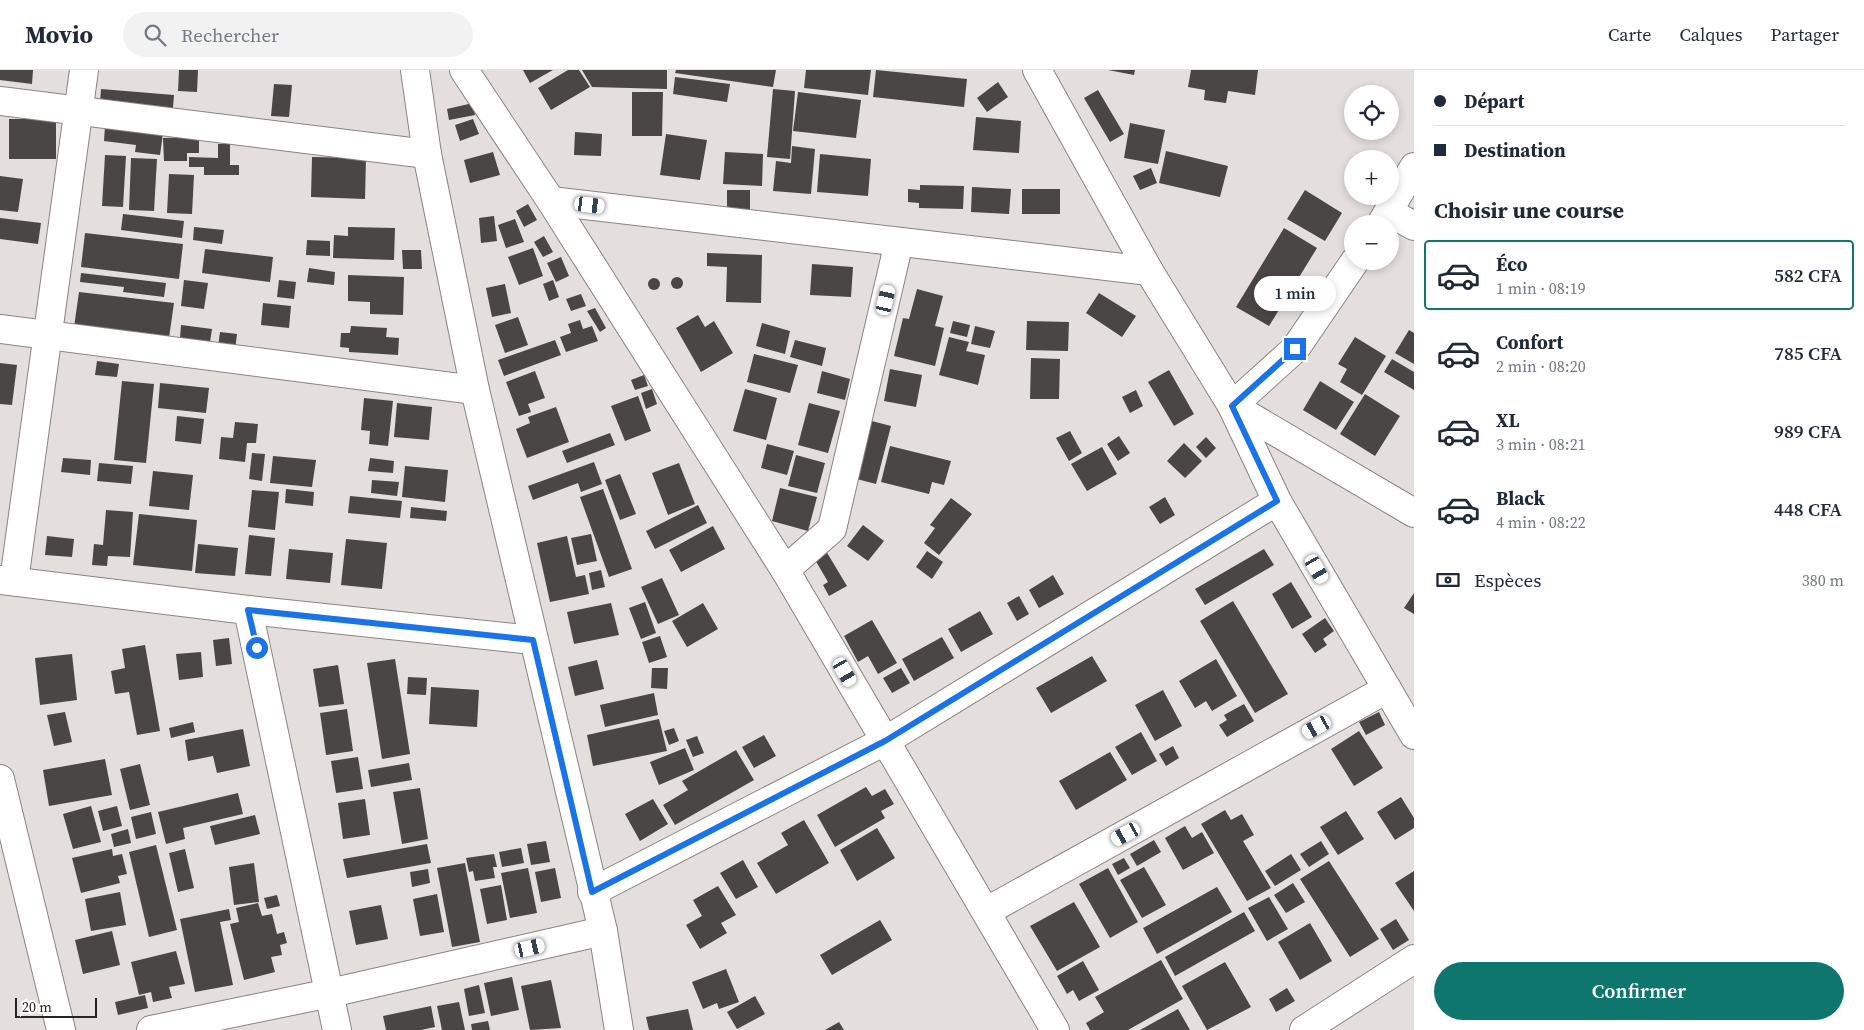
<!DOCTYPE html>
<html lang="fr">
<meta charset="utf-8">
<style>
:root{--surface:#fff;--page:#f2f2f3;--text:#1f2937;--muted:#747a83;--line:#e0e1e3;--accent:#0f766e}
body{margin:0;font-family:"Source Serif 4",serif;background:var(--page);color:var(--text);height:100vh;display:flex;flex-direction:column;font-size:19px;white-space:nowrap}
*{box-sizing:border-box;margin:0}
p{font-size:16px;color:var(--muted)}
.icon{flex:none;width:28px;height:28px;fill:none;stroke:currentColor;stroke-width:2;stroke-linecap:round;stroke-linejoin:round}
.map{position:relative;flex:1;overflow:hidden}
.panel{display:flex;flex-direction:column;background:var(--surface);width:450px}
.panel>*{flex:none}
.hud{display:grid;align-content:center;height:110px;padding:0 20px;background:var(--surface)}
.fabs{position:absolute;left:1344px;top:15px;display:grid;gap:10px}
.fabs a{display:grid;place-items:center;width:55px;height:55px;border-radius:50%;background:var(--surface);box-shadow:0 2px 8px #0003;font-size:25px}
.scale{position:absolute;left:15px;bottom:12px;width:82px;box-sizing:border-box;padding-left:5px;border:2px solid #272525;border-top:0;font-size:14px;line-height:18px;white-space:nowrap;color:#272525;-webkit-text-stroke:4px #fff;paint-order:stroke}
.end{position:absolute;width:22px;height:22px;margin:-11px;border:6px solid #1a73e8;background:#fff;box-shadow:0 0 0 2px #fff}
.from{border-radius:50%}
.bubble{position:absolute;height:35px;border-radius:18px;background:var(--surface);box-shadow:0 2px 8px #0003;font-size:16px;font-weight:600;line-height:35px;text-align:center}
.car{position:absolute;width:15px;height:30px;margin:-15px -8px;border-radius:6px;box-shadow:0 0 4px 1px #0007;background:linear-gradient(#fff 24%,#345 0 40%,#fff 0 76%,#345 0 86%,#fff 0)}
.hud b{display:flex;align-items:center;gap:18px;height:48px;font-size:19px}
.hud b+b{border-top:1px solid var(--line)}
.hud i{width:12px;height:12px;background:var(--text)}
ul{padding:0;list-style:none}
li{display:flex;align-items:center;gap:15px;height:70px;margin:0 10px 8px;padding:0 10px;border:2px solid transparent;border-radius:5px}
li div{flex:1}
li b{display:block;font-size:19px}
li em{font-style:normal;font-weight:600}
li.current{border-color:var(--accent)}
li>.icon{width:45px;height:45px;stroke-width:1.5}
h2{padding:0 20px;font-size:22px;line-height:60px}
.pay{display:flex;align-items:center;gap:12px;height:55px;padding:0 20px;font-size:19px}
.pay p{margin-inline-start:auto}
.action{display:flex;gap:10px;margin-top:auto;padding:10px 20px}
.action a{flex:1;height:58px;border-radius:30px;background:var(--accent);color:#fff;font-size:20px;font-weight:600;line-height:58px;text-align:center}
header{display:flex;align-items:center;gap:30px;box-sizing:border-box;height:70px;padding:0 25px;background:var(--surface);border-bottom:1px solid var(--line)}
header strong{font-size:24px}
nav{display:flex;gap:28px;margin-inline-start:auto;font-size:18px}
.search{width:350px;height:45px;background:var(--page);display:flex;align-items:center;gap:12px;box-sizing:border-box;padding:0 18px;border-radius:28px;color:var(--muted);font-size:19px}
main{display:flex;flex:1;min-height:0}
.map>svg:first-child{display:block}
.building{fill:#4a4645}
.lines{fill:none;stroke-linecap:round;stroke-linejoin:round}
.minor-casing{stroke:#898483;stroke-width:30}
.minor{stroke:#fff;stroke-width:28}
.route{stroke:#1a73e8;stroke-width:6}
</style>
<header>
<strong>Movio</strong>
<div class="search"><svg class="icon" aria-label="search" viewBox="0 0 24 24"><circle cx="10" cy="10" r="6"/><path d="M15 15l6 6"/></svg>Rechercher</div>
<nav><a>Carte</a><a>Calques</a><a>Partager</a></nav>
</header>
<main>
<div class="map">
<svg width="1414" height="960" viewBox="0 0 1414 960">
<rect width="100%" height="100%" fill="#e4dfdd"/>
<g class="building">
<polygon points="0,0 33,0 32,14 0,10"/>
<polygon points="179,0 198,0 197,22 178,21"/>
<polygon points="523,0 553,0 530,13"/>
<polygon points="568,0 579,0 590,17 551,40 538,18"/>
<polygon points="582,0 667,0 667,19 592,17"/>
<polygon points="676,0 776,0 773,17 675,3"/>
<polygon points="806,0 871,0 868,25 804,18"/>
<polygon points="876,0 967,9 964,37 873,27"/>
<polygon points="1108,0 1135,0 1134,5"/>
<polygon points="1191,0 1258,0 1255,25 1228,21 1226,33 1204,30 1205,20 1188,17"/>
<polygon points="675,7 730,14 727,32 673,24"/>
<polygon points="998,12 1008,27 987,42 977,28"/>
<polygon points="274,14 292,15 289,47 271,46"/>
<polygon points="101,19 174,25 173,38 100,33"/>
<polygon points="773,19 795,21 790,89 767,87"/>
<polygon points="1098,20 1124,64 1110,72 1084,28"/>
<polygon points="632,22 663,22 662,66 632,66"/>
<polygon points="798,22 861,30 856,68 793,61"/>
<polygon points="473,33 475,45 449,50 447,39"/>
<polygon points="976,47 1021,51 1019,83 973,80"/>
<rect x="9" y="49" width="47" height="40"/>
<polygon points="473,49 479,64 460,71 455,55"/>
<polygon points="1130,53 1165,60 1158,94 1124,88"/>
<polygon points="105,56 163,63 160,85 135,82 136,75 104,71"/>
<polygon points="575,62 602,64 601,86 574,85"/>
<polygon points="666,64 707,70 700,110 660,105"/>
<polygon points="199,67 199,83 187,83 187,91 164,91 163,68"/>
<polygon points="218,74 230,74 230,95 239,95 239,105 204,105 204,97 189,97 189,87 218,88"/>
<polygon points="792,76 815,79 811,124 773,121 776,91 791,93"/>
<polygon points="1166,81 1228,96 1220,127 1159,113"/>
<polygon points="493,82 500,105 470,113 464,90"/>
<polygon points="725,82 763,84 762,116 723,114"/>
<polygon points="820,84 871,89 868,126 817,122"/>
<polygon points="105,85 126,86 123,137 102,136"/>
<polygon points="312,87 366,88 365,129 311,127"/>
<polygon points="131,88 157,89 154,141 129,140"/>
<polygon points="1151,98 1157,113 1140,120 1133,106"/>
<polygon points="169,104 194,105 192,144 167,143"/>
<polygon points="0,106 23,109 18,142 0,140"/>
<polygon points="920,115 964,116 963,139 919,138 919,133 908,132 908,119 920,120"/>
<polygon points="972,117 1011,119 1009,144 971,142"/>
<rect x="1022" y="119" width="38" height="25"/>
<rect x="727" y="120" width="23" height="19"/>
<polygon points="1305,120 1342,143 1325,171 1287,149"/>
<polygon points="528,134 537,150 524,157 516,141"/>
<polygon points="123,144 184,151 182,168 121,160"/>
<polygon points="494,146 497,171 481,173 479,148"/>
<polygon points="0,148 41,153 38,174 0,169"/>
<polygon points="515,149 524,172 506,178 498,155"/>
<polygon points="194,157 224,160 222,174 193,170"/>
<polygon points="348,157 395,158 394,190 333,188 334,165 348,166"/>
<polygon points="1284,158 1317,178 1269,256 1236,237"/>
<polygon points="85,163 183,174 179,209 81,197"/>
<polygon points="544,166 553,182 543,187 534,172"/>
<polygon points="307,170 330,171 330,186 306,185"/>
<polygon points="533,178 543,206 519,215 508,187"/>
<polygon points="205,179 273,187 270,212 202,203"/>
<polygon points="402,180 421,180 422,199 403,199"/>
<polygon points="707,183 762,185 761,233 726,232 727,197 707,196"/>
<polygon points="561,187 569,206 556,212 547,193"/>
<polygon points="812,194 853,197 851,227 810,225"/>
<polygon points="309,198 335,202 334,215 307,212"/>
<polygon points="81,203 166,213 164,227 123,222 124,217 80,212"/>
<polygon points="348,205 404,207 403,245 370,244 370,232 348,231"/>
<circle cx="677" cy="213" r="6"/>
<circle cx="654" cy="214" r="6"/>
<polygon points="184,210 208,213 204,239 181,236"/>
<polygon points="279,210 296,212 294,229 277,227"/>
<polygon points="553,210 559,227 549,231 543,214"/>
<polygon points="505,214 511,243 492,247 486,218"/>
<polygon points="917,219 943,226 935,256 944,258 935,296 894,286 903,248 909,249"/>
<polygon points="79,222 174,233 169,268 74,257"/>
<polygon points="1099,223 1136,246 1122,267 1086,243"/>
<polygon points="581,224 586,236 571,241 566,229"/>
<polygon points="263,233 291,236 289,258 261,255"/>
<polygon points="595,238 606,258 600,262 587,241"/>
<polygon points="698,245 705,257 714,251 733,283 701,302 676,258"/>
<polygon points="518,247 528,275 505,283 495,255"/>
<polygon points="580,250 583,259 592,256 598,271 566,282 560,267 571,263 568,254"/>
<polygon points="953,251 970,255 967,267 950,263"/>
<polygon points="1027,251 1069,252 1068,281 1026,280"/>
<polygon points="762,253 790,261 785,284 756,276"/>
<polygon points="181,255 212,259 210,272 180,268"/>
<polygon points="351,256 387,258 386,267 399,268 398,285 349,282 349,278 340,277 341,263 350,263"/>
<polygon points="975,256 995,261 990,278 971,274"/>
<polygon points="1409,260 1414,263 1414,294 1395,283"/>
<polygon points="220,262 237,264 235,280 218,277"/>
<polygon points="949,267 969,272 966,281 985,285 978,315 939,305"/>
<polygon points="1355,267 1386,286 1362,325 1340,312 1347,299 1338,294"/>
<polygon points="555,270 561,285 504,306 498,290"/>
<polygon points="795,270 826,278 822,296 790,287"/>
<polygon points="754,284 798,295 790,323 747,312"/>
<polygon points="1031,288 1060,289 1059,329 1030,329"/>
<polygon points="1392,289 1414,302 1414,320 1384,302"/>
<polygon points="97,291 119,294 117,307 95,305"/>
<polygon points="0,293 17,295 12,335 0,334"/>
<polygon points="890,299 922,305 916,337 884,331"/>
<polygon points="1169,300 1194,344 1174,356 1148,312"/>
<polygon points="535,301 545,328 528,334 531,342 519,346 506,312"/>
<polygon points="822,301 850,309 845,330 817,323"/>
<polygon points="644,305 648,316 635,320 631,310"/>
<polygon points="122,311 154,314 146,393 114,390"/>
<polygon points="1320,311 1354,332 1336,360 1303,340"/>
<polygon points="160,313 209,318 206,343 158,338"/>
<polygon points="652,319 657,334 646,339 641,323"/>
<polygon points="745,319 777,328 766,370 733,361"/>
<polygon points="1136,320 1143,336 1130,343 1122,327"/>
<polygon points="1365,324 1400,346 1375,386 1340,364"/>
<polygon points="638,326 651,361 625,371 611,336"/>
<polygon points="364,328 393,331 388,376 369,374 370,361 361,360"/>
<polygon points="397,333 432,337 429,370 394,367"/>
<polygon points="809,333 840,341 828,383 798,375"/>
<polygon points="556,337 569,372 527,388 516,359 530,353 528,347"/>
<polygon points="177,346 204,349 201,374 175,371"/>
<polygon points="868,350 891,356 876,414 853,408"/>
<polygon points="235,352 258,354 256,373 247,373 245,392 219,389 221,367 233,368"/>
<polygon points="1070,361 1082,383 1069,391 1056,368"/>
<polygon points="610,363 615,375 567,393 562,381"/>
<polygon points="1119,366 1130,383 1118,391 1107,374"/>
<polygon points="1206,367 1216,378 1206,388 1196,377"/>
<polygon points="1184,373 1202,391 1185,408 1167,391"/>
<polygon points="767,374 794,381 787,405 761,398"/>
<polygon points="890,376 951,391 944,415 932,412 929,424 881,412"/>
<polygon points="1102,377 1117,404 1087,421 1071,394"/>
<polygon points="252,383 265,384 262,411 249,409"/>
<polygon points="796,385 825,393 817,423 788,416"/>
<polygon points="273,386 316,390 312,417 270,413"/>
<polygon points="63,388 91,390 90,405 61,402"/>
<polygon points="370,388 394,391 393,403 368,401"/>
<polygon points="594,392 602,414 581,422 578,413 533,430 528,416"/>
<polygon points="99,393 133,396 131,414 97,411"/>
<polygon points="679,393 695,434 668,445 652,403"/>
<polygon points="405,396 448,400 445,432 402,427"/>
<polygon points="153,401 193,405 189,440 149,436"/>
<polygon points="620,404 636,444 620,450 605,410"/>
<polygon points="372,410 399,412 397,426 371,423"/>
<polygon points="780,418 817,427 808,461 772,451"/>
<polygon points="286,419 314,422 313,436 285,433"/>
<polygon points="603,419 632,499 609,507 580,427"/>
<polygon points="252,420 279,422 275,460 248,457"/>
<polygon points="350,426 402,431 400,448 348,443"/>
<polygon points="1165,427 1175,445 1160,454 1149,437"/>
<polygon points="951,428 972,444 939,485 924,473 935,458 930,455"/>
<polygon points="698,435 707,453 655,479 646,461"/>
<polygon points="411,437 447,441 446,451 410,448"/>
<polygon points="106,440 133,442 130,487 108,486 107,496 92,495 94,474 103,475"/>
<polygon points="139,444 197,450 192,501 133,495"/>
<polygon points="863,455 884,471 868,491 847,476"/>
<polygon points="713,456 725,479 681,502 669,480"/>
<polygon points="591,464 597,491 577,495 571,468"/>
<polygon points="249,465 275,468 271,506 245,504"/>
<polygon points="47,466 74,469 72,487 45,485"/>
<polygon points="567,466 576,507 585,505 589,524 550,532 537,473"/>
<polygon points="346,469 387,473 382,519 341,515"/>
<polygon points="198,474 238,478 235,506 195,503"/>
<polygon points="289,479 333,483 330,513 286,509"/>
<polygon points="1264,479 1274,495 1205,535 1195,519"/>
<polygon points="826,481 847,516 829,526 823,515 828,512 814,488"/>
<polygon points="927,481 943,492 932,509 916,497"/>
<polygon points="601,500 605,517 592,520 589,503"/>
<polygon points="1053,505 1064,524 1039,538 1029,520"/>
<polygon points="662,508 679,545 658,554 641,517"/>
<polygon points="1291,512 1312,547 1292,559 1272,524"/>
<polygon points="1414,523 1414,544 1404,538"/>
<polygon points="1019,526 1029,544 1017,551 1007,533"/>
<polygon points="1233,531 1288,624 1255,643 1200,551"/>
<polygon points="645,532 656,563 641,569 629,538"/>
<polygon points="611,533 619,565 574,574 567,542"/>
<polygon points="703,533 718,559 687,577 672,551"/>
<polygon points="980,541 993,564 961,582 948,559"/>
<polygon points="1325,548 1334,561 1323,569 1327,575 1315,583 1302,564"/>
<polygon points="872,550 897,593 878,604 868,586 858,592 844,566"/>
<polygon points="660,566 667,587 649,593 642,572"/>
<polygon points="942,567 954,588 914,611 902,589"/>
<polygon points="229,568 232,594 216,596 213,570"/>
<polygon points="145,575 160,661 137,665 129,622 115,624 111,601 125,598 122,579"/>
<polygon points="201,582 203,607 179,610 176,584"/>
<polygon points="72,584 77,630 40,635 35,588"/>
<polygon points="1092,586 1107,611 1051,643 1036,618"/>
<polygon points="395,589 410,684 382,689 367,593"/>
<polygon points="1216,589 1237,626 1212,641 1206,631 1195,638 1179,611"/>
<polygon points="597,590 604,619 575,626 568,597"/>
<polygon points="338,595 344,634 319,637 313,599"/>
<polygon points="652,598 668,598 667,619 651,618"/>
<polygon points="901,598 910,613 892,623 883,608"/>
<polygon points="408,607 427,608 426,625 407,624"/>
<polygon points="431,617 479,620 477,657 429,654"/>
<polygon points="1163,620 1182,656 1155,671 1135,635"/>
<polygon points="654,623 658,645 605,657 600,635"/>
<polygon points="1244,634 1254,651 1227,667 1219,655 1227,650 1224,645"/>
<polygon points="347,639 353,681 326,685 320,643"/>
<polygon points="65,642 72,672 54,676 47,645"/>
<polygon points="1379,642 1385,655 1366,665 1359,652"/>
<polygon points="659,649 667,681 593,696 587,665"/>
<polygon points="193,652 195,662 171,668 169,658"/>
<polygon points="674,658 679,671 669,675 664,661"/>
<polygon points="243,659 250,696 217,703 213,686 188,691 185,670"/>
<polygon points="1359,661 1383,698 1354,716 1331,679"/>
<polygon points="1141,662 1157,691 1132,705 1115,677"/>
<polygon points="764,665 776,686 754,698 742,677"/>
<polygon points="697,666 704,683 693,687 686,670"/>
<polygon points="1173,676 1179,688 1166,696 1159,684"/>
<polygon points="685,678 694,700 659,715 650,692"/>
<polygon points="736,680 754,710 675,755 663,735 688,720 682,711"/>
<polygon points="1110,682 1127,710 1076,740 1059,711"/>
<polygon points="358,687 363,719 336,723 331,691"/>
<polygon points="105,689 112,725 49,736 43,700"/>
<polygon points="409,693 412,710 371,717 368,700"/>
<polygon points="140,694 150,735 130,740 120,699"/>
<polygon points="866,717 872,726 885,719 894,734 881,741 885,748 835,777 817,745"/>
<polygon points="420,718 428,769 402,774 393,722"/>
<polygon points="238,723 243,744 183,758 185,769 166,774 158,742"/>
<polygon points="1401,727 1414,748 1414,758 1395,770 1377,742"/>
<polygon points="365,729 370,765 343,769 338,733"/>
<polygon points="653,729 668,754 640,771 625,744"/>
<polygon points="91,736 101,772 73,779 63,744"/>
<polygon points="117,736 122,756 103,761 98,741"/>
<polygon points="1225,740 1231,750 1242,744 1254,765 1243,771 1271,818 1247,831 1201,754"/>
<polygon points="1346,741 1364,769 1338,785 1320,757"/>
<polygon points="151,742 156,764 136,769 131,747"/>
<polygon points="255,745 260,764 215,775 210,756"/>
<polygon points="804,750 829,793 776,824 757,793 788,775 781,763"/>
<polygon points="1185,756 1192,768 1202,762 1214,783 1183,800 1165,768"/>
<polygon points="877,758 895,788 857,811 840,780"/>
<polygon points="128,759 131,773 114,777 111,764"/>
<polygon points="1154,770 1161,782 1137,796 1130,784"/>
<polygon points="546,771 550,792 531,795 527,774"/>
<polygon points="1321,771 1329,784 1309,797 1300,784"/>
<polygon points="427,774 431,793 347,808 343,789"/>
<polygon points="156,775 177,860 149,867 129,782"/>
<polygon points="521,778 524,793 502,797 499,782"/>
<polygon points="112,779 113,786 122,784 127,804 118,806 120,813 81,823 72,788"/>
<polygon points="185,779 194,818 178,822 169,783"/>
<polygon points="494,784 497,797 493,797 495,808 475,811 473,801 469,802 466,788"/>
<polygon points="1291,784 1301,800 1275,816 1265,801"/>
<polygon points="1124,788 1130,798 1118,805 1112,794"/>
<polygon points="743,790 758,817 736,829 720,803"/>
<polygon points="1329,791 1379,869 1350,887 1300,809"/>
<polygon points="254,793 259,832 234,835 229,797"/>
<polygon points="465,793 480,872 452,877 437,798"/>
<polygon points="1144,797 1166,835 1142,848 1120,810"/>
<polygon points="528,798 537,843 510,848 501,803"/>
<polygon points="555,798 561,828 541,832 535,802"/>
<polygon points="1108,798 1138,852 1110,868 1079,814"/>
<polygon points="428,799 430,813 412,817 410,802"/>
<polygon points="1414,801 1414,841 1395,813"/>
<polygon points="1293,813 1305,832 1286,843 1274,825"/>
<polygon points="501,815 507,850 487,854 480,819"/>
<polygon points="718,816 736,845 721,853 727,863 700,879 686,855 702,846 693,830"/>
<polygon points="1217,817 1232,842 1157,884 1143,858"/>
<polygon points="120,822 126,855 91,861 85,829"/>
<polygon points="437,824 444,862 420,866 413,829"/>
<polygon points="277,825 280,836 267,839 264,828"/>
<polygon points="1269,827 1288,859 1267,871 1248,838"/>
<polygon points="1074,832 1100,877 1057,901 1030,856"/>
<polygon points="258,833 262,846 272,844 277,864 284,862 287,873 280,875 282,885 271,887 275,902 244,910 230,854 239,852 236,838"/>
<polygon points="381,835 388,869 356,875 349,841"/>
<polygon points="229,839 231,850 220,852 233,915 195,922 180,849"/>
<polygon points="1244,842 1255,861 1175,906 1165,887"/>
<polygon points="1396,849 1409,870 1393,880 1380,859"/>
<polygon points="880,850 892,870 832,905 820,885"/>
<polygon points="1310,853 1332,891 1300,910 1278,872"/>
<polygon points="112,861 120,895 83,904 75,870"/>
<polygon points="176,881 185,914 169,917 172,928 153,932 151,922 139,925 131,892"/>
<polygon points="1161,890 1183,929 1128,960 1090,960 1086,953 1104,942 1095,927"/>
<polygon points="1083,891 1099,920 1079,931 1073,920 1067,924 1057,906"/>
<polygon points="1225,892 1251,937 1207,960 1182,916"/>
<polygon points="726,899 739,932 719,939 717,933 703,939 692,912"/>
<polygon points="512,907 519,940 491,946 484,913"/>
<polygon points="551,910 561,958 530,960 521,916"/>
<polygon points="479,915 485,943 469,946 464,919"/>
<polygon points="1287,918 1295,931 1276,942 1269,929"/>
<polygon points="145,925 148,938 118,945 115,932"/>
<polygon points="755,926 765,944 737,959 727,942"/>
<polygon points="459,932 465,960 442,960 437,936"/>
<polygon points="431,936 435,957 421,960 386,960 383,946"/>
<polygon points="688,939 693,960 649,960 646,947"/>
<polygon points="1178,939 1190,960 1140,960"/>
<polygon points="488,951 490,960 472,960 471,954"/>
<polygon points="839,952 844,960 825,960"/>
</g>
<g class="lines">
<g class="minor-casing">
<g id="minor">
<polyline points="415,0 427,84 475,320 603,861 619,960"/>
<polyline points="464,0 551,131 785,500 1055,960"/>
<polyline points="1037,0 1149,201 1232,336 1277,431 1414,665"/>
<polyline points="0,31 427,84"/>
<polyline points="551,131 1149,201"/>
<polyline points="1389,142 1414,156"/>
<polyline points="1381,154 1414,97"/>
<polyline points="1355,191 1295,279 1232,336 1414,443"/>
<polyline points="0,259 475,320"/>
<polyline points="785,500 832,459 899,172"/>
<polyline points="0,510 248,540 533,570"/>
<polyline points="14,511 84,0"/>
<polyline points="248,540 337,960"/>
<polyline points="0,709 61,960"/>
<polyline points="592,822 885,671 1277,431"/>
<polyline points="987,841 1387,619"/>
<polyline points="151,960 330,923 603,861"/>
<polyline points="1304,960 1414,889"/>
</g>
</g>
<use href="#minor" class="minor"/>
</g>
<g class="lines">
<polyline class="route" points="257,578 248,540 533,570 592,822 885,671 1277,431 1232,336 1295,279"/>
</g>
</svg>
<div class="fabs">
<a><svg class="icon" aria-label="locate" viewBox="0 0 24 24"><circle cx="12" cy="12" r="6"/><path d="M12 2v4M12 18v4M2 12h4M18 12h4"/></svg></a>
<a>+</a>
<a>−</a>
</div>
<div class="scale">20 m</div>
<i class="end from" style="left:257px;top:578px"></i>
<i class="end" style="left:1295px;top:279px"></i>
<div class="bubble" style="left:1254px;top:206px;width:82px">1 min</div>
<i class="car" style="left:590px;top:135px;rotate:97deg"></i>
<i class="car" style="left:886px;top:230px;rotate:13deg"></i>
<i class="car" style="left:1317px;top:499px;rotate:150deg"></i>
<i class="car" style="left:845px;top:602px;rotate:150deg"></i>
<i class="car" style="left:1317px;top:657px;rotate:241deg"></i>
<i class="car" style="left:1126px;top:764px;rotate:241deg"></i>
<i class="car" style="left:530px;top:878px;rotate:77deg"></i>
</div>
<section class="panel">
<div class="hud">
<b><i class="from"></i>Départ</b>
<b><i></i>Destination</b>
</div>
<h2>Choisir une course</h2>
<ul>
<li class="current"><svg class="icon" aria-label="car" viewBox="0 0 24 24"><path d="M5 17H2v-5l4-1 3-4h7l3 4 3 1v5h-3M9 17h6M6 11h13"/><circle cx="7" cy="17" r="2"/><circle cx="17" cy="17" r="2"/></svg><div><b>Éco</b><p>1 min · 08:19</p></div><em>582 CFA</em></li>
<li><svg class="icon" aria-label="car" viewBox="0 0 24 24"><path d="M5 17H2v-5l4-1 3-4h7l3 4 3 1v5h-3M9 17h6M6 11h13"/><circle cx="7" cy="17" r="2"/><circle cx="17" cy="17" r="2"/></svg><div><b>Confort</b><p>2 min · 08:20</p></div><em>785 CFA</em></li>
<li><svg class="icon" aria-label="car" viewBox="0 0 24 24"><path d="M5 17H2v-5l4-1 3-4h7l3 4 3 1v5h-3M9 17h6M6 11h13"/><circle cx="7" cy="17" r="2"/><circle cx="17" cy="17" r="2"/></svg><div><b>XL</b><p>3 min · 08:21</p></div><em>989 CFA</em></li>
<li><svg class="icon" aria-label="car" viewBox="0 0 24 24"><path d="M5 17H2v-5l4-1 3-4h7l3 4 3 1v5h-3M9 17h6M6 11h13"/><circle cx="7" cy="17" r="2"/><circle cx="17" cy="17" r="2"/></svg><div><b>Black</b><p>4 min · 08:22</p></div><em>448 CFA</em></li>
</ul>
<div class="pay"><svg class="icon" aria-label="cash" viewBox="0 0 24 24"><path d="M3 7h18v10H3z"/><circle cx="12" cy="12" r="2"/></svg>Espèces<p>380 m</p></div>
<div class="action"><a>Confirmer</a></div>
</section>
</main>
